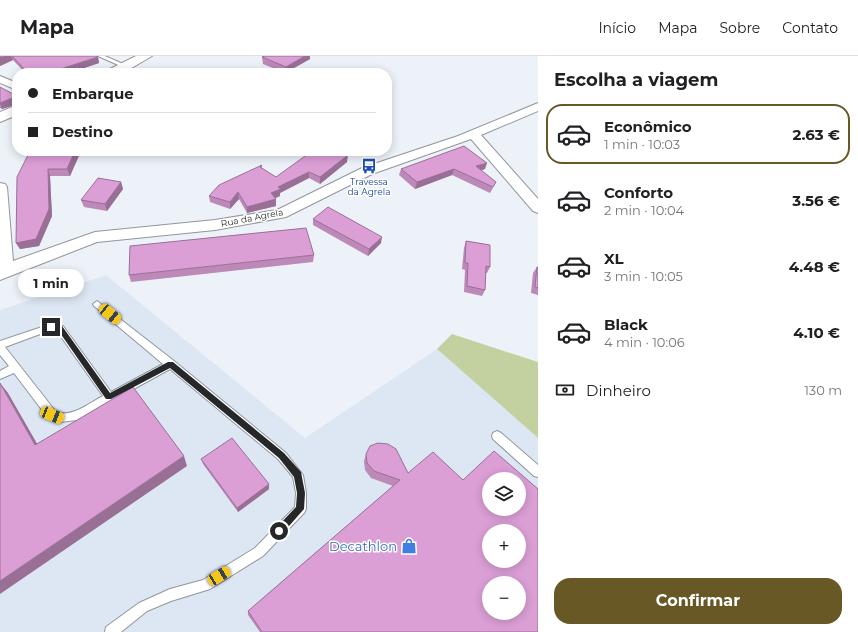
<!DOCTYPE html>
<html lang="pt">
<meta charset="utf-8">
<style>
:root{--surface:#fff;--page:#f6f6f6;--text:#202124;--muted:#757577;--line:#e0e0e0;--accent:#685826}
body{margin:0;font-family:Montserrat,sans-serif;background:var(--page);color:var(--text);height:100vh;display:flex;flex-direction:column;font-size:15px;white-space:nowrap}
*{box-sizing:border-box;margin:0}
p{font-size:13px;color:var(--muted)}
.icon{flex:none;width:22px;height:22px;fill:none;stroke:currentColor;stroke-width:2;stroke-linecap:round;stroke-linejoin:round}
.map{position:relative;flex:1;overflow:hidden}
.details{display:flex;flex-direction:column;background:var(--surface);width:320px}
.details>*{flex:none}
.banner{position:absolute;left:12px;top:12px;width:380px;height:88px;border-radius:16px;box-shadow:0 2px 10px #0003;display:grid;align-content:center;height:88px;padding:0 16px;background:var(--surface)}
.fabs{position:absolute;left:482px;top:416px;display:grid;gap:8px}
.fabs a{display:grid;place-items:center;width:44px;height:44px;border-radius:50%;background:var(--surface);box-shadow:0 2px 10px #0003;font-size:20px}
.end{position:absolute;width:18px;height:18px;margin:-9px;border:5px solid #252729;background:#fff;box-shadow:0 0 0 2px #fff}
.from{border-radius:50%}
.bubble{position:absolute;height:28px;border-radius:14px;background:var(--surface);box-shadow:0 2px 10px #0003;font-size:13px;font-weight:700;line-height:28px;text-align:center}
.car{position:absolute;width:12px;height:24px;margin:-12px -6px;border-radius:5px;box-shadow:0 0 3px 1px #0007;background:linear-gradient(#f5c518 24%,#345 0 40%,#f5c518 0 76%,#345 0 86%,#f5c518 0)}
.banner b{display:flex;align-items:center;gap:14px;height:38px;font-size:15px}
.banner b+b{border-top:1px solid var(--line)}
.banner i{width:10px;height:10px;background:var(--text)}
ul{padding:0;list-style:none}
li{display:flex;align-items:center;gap:12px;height:60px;margin:0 8px 6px;padding:0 8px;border:2px solid transparent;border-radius:16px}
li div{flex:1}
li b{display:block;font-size:15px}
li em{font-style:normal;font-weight:700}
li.on{border-color:var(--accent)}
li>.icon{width:36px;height:36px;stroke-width:1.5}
h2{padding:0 16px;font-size:18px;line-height:48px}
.pay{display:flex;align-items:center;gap:10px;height:44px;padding:0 16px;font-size:15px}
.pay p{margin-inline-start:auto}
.action{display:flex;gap:8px;margin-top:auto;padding:8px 16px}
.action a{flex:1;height:46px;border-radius:16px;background:var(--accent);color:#fff;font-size:16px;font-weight:700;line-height:46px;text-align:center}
header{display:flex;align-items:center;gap:24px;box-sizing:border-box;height:56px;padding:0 20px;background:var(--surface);border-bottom:1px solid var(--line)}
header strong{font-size:19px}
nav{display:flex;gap:22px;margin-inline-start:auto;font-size:14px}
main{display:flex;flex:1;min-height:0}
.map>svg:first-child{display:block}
.built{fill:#dde7f4;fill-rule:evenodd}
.green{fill:#c3d0a0}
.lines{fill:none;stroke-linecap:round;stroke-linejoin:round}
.lane-casing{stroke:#91969c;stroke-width:2}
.street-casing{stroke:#91969c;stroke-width:2}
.secondary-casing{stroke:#91969c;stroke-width:2}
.lane{fill:#fff;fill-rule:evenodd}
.street{fill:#fff;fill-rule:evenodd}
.secondary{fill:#fff;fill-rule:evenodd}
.wall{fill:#bc89b8}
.shaded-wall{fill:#996f96}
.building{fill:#db9fd6;stroke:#996f96;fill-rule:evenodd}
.route{fill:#252729}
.labels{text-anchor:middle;stroke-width:3;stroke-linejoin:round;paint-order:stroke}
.far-transit-label{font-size:9px;fill:#164399;stroke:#fff}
.far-street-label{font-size:9px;fill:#252729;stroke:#fff}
.near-shop-label{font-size:13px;fill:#366cbe;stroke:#fff;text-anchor:end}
</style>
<header>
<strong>Mapa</strong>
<nav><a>Início</a><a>Mapa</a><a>Sobre</a><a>Contato</a></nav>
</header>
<main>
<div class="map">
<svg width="538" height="576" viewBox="0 0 538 576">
<rect width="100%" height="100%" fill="#edf2f9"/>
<path class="built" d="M106,219L305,382L437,293L538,382V576H0V254ZM489,423H519V453H489ZM489,475H519V505H489ZM489,527H519V557H489Z"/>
<polygon class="green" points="452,278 538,306 538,382 437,293"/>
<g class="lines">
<g class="lane-casing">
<g id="lane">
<polygon points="98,0 105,0 130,11 125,12"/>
<path d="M97,245L174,305L286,397L303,419L306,437V453L304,457L263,500L210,533L171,545L147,555L121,576H105L106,571L139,547L170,533L203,524L255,492L295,451L296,437L293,421L278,403L170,313L77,364L60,366L48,362L14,317L0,323V315L9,310L0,299V285L51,268L63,270L111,336L163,308L94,250L93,248ZM51,274L57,275L103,340C89,347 72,362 56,356L5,291Z"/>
<polygon points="497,375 501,377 538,409 538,421 534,420 493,383 492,380 493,377"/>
</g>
</g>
<g class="street-casing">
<g id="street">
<polygon points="0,20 17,27 17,34 0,27"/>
<polygon points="538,47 538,55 481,79 538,143 538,157 533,155 471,83 372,118 286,161 215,174 97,186 0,224 0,127 5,128 7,131 13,205 95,176 215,164 277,154 362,112 458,80"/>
</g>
</g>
<g class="secondary-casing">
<g id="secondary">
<polygon points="136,0 152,0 123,17 106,17 108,14"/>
<polygon points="17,49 17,59 0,66 0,56"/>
</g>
</g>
<use href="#lane" class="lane"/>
<use href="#street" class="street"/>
<use href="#secondary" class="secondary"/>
</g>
<g class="wall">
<polygon points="0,0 96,0 98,1 99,7 69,17 25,17 13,4 0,10"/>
<polygon points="262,1 310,3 285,17 263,8"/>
<polygon points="0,31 16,49 2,53 0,52"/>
<polygon points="30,95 81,95 70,120 50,120 52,160 39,190 20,193 16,187"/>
<polygon points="347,106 320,128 309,122 280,137 280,140 275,142 276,150 247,157 239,143 230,153 210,146 209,140 262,109 262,112 276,121"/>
<polygon points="401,113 485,113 481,114 493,132 490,137 452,119 415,133 399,119"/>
<polygon points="121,126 123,133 107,155 84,151 81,144"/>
<polygon points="313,163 381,187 368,200 313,169"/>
<polygon points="466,185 490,211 487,217 486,217 485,234 482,240 464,236 465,214 462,213 464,192"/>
<polygon points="314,199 313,206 131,226 129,219"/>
<polygon points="537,211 538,211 538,239 531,237 533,217"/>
<polygon points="366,398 408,417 538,576 260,576 248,559 248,555 393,430 371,422 365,414 364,405"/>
<polygon points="201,403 269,433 238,456 203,408"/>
</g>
<g class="shaded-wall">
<polygon points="6,0 11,0 13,4 0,10 0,2"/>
<polygon points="305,0 310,0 310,3 285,17 286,11"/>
<polygon points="98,1 99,7 69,17 48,17"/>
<polygon points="15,41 17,48 2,53 0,47"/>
<polygon points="75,95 81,95 70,120 67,113"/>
<polygon points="348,99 347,106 320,128 320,121"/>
<polygon points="487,107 485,113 474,117 476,110"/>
<polygon points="48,113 50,120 52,160 39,190 20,193 16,187"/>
<polygon points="454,113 452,119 415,133 417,126"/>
<polygon points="309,116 309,122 280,137 280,140 271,144 271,137 278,131"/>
<polygon points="121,126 123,133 107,155 105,148"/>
<polygon points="238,136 239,143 230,153 230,146"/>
<polygon points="276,143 276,150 247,157 247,151"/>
<polygon points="382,181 381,187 368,200 369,193"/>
<polygon points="0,327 8,337 43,398 35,389"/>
<polygon points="184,400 187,410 0,538 0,525"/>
<polygon points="269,428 269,433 238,456 237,452"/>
</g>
<g class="building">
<polygon points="0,0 6,0 0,2"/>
<polygon points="12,0 96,0 98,1 48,17 28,17"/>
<polygon points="265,0 305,0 286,11 262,1"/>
<polygon points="0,31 17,40 17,50 16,52 15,41 0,47"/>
<polygon points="464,90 487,107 476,110 496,126 493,131 454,113 417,126 401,113"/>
<polygon points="30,95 75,95 67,113 48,113 49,153 36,183 16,187 17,121"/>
<polygon points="312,95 339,95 348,99 320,121 309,116 278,131 281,133 271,137 276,143 247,151 238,136 230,146 209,140 219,129 262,109 260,111 276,121"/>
<polygon points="98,122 121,126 105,148 81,144"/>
<polygon points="328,151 382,181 369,193 313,163"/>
<polygon points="306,172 314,199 129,219 130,190"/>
<polygon points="466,185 490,189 490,211 486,210 485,234 467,230 468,207 465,207"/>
<polygon points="537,211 538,211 538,232 535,231"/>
<polygon points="0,327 35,389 133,331 184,400 0,525"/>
<polygon points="232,382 269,428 237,452 201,403"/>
<path d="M378,387L388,388L396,393L408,417L433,396L463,424L494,395L538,433V576H262L248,555L400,424L374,415L367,407L366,398L370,390ZM489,423H519V453H489ZM489,475H519V505H489ZM489,527H519V557H489Z"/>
</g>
<polygon class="route" points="51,268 62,270 110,337 168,306 173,306 284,397 301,416 305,437 304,453 282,478 276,478 276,472 296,451 297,437 294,421 279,402 170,312 111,343 106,343 58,274 49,273 48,271"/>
<defs>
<g id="bus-bare" transform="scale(1.2)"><path d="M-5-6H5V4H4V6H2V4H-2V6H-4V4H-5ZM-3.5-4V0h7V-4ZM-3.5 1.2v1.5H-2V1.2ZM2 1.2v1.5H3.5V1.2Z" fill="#1a4fb4" stroke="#fff" stroke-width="2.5" paint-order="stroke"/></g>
<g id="shop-bare" transform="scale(1.2)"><path d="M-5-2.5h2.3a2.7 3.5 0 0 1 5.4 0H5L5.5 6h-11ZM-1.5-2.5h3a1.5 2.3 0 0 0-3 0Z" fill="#3f7fe0" stroke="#fff" stroke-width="2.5" paint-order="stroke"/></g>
</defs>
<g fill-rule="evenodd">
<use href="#bus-bare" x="369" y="110"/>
<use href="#shop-bare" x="409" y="490"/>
</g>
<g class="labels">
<g class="far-transit-label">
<text x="369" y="129">Travessa<tspan x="369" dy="10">da Agrela</tspan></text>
</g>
<g class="far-street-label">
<text transform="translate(252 162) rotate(-11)" y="3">Rua da Agrela</text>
</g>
<g class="near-shop-label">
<text x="397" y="495">Decathlon</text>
</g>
</g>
</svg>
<div class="fabs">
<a><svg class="icon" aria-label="layers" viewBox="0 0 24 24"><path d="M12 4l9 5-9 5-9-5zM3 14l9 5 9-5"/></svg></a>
<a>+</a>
<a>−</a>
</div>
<i class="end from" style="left:279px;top:475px"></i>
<i class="end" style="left:51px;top:271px"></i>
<div class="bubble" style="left:18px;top:213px;width:66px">1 min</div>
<i class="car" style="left:110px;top:258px;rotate:129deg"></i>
<i class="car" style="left:52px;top:359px;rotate:112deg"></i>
<i class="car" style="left:219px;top:520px;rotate:59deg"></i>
<div class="banner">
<b><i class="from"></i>Embarque</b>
<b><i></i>Destino</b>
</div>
</div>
<section class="details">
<h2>Escolha a viagem</h2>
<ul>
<li class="on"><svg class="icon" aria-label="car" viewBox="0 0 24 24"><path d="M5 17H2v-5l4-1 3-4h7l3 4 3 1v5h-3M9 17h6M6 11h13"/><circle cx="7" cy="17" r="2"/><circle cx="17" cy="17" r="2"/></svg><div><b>Econômico</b><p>1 min · 10:03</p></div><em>2.63 €</em></li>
<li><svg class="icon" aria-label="car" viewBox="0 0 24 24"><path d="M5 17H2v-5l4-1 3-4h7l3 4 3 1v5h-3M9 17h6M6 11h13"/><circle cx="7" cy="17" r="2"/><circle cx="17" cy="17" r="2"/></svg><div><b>Conforto</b><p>2 min · 10:04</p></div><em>3.56 €</em></li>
<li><svg class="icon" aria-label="car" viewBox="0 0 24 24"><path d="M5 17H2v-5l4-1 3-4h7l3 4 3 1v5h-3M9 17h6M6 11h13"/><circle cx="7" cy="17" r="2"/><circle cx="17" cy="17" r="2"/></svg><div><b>XL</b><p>3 min · 10:05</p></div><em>4.48 €</em></li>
<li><svg class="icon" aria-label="car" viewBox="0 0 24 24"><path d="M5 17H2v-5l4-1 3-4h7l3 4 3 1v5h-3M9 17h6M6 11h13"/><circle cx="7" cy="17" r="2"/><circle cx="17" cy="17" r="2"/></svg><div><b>Black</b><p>4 min · 10:06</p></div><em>4.10 €</em></li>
</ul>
<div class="pay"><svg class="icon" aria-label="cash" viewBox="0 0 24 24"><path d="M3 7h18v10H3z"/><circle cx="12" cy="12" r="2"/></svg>Dinheiro<p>130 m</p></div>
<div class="action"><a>Confirmar</a></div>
</section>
</main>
